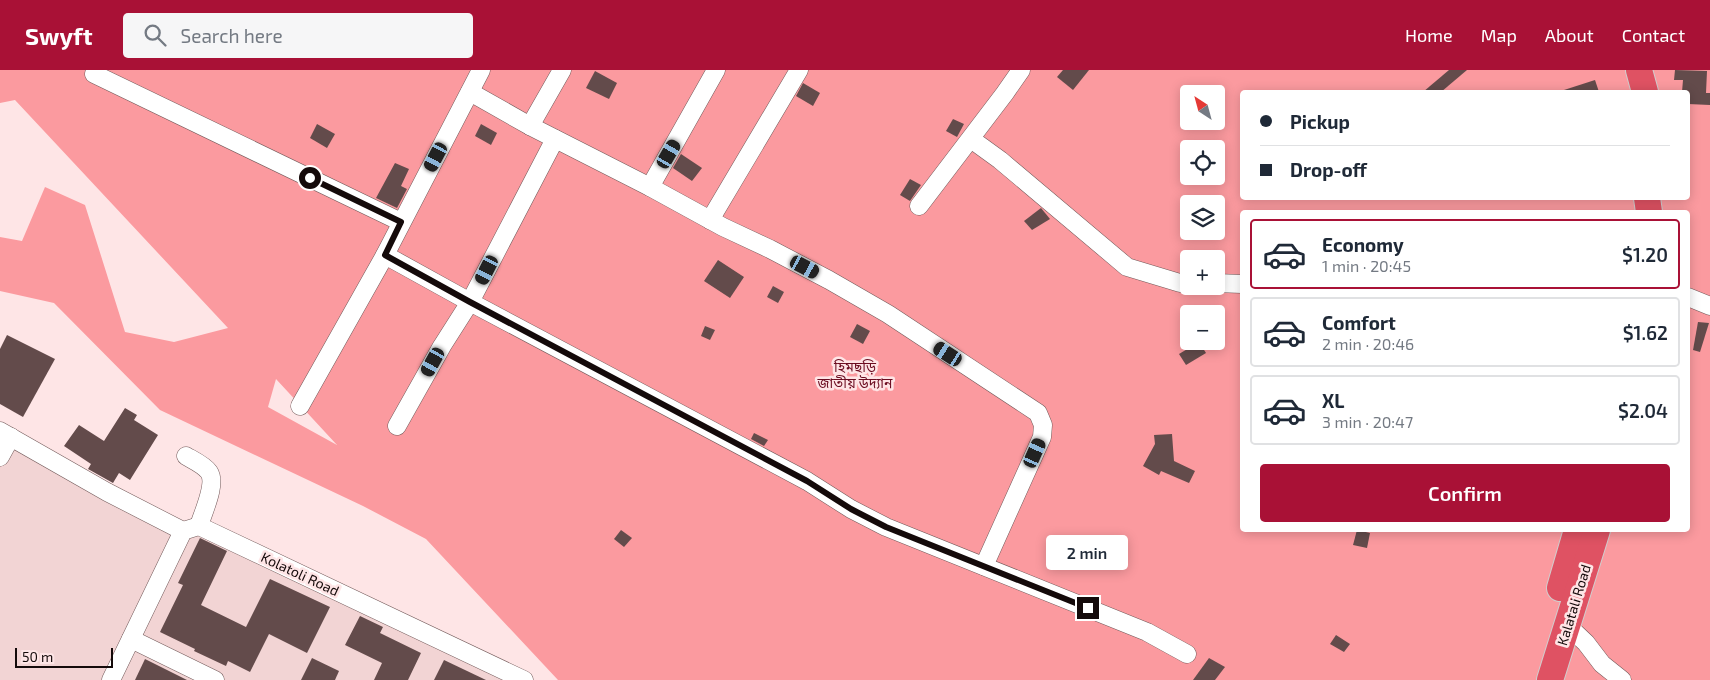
<!DOCTYPE html>
<meta charset="utf-8">
<style>
:root{--surface:#fff;--page:#f6f6f7;--text:#1f2937;--muted:#747a83;--line:#e0e1e3;--accent:#a91136}
body{margin:0;font-family:"Exo 2","Noto Sans Bengali",sans-serif;background:var(--page);color:var(--text);height:100vh;display:flex;flex-direction:column;font-size:19px;white-space:nowrap}
*{box-sizing:border-box;margin:0}
p{font-size:16px;color:var(--muted)}
.icon{flex:none;width:28px;height:28px;fill:none;stroke:currentColor;stroke-width:2;stroke-linecap:round;stroke-linejoin:round}
.map{position:relative;flex:1;overflow:hidden}
.side{position:absolute;left:1240px;top:140px;width:450px;height:322px;display:flex;flex-direction:column;background:var(--surface);border-radius:5px;box-shadow:0 2px 12px #0003}
.side>*{flex:none}
.banner{position:absolute;left:1240px;top:20px;width:450px;height:110px;border-radius:5px;box-shadow:0 2px 12px #0003;display:grid;align-content:center;height:110px;padding:0 20px;background:var(--surface)}
.needle{width:32px;rotate:324deg}
.tools{position:absolute;left:1180px;top:15px;display:grid;gap:10px}
.tools a{display:grid;place-items:center;width:45px;height:45px;border-radius:5px;background:var(--surface);box-shadow:0 2px 12px #0003;font-size:25px}
.scale{position:absolute;left:15px;bottom:12px;width:98px;box-sizing:border-box;padding-left:5px;border:2px solid #140a0a;border-top:0;font-size:14px;line-height:18px;white-space:nowrap;color:#140a0a;-webkit-text-stroke:4px #fee5e6;paint-order:stroke}
.end{position:absolute;width:22px;height:22px;margin:-11px;border:6px solid #140a0a;background:#fff;box-shadow:0 0 0 2px #fff}
.from{border-radius:50%}
.bubble{position:absolute;height:35px;border-radius:5px;background:var(--surface);box-shadow:0 2px 12px #0003;font-size:16px;font-weight:600;line-height:35px;text-align:center}
.car{position:absolute;width:15px;height:30px;margin:-15px -8px;border-radius:6px;box-shadow:0 0 4px 1px #0007;background:linear-gradient(#222 24%,#8ab4d8 0 40%,#222 0 76%,#8ab4d8 0 86%,#222 0)}
.banner b{display:flex;align-items:center;gap:18px;height:48px;font-size:19px}
.banner b+b{border-top:1px solid var(--line)}
.banner i{width:12px;height:12px;background:var(--text)}
ul{padding:9px 0 0;list-style:none}
li{display:flex;align-items:center;gap:15px;height:70px;margin:0 10px 8px;padding:0 10px;border:2px solid var(--line);border-radius:5px}
li div{flex:1}
li b{display:block;font-size:19px}
li em{font-style:normal;font-weight:600}
li.on{border-color:var(--accent)}
li>.icon{width:45px;height:45px;stroke-width:1.5}
.action{display:flex;gap:10px;margin-top:auto;padding:10px 20px}
.action a{flex:1;height:58px;border-radius:5px;background:var(--accent);color:#fff;font-size:20px;font-weight:600;line-height:58px;text-align:center}
header{display:flex;align-items:center;gap:30px;box-sizing:border-box;height:70px;padding:0 25px;background:var(--accent);color:#fff}
header strong{font-size:24px}
nav{display:flex;gap:28px;margin-inline-start:auto;font-size:18px}
.search{width:350px;height:45px;background:var(--page);display:flex;align-items:center;gap:12px;box-sizing:border-box;padding:0 18px;border-radius:5px;color:var(--muted);font-size:19px}
.map>svg:first-child{display:block}
.built{fill:#f2d4d4}
.green{fill:#fb9a9f;fill-rule:evenodd}
.building{fill:#634b4b}
.lines{fill:none;stroke-linecap:round;stroke-linejoin:round}
.minor-casing{stroke:#735a5a;stroke-width:19}
.highway-casing{stroke:#d0cece;stroke-width:28}
.minor{stroke:#fff;stroke-width:18}
.highway{stroke:#df5263;stroke-width:26}
.route{stroke:#140a0a;stroke-width:6}
.labels{text-anchor:middle;stroke-width:5;stroke-linejoin:round;paint-order:stroke}
.park-label{font-size:14px;fill:#6b0c20;stroke:#fee5e6}
.street-label{font-size:14px;fill:#140a0a;stroke:#fee5e6}
</style>
<header>
<strong>Swyft</strong>
<div class="search"><svg class="icon" aria-label="search" viewBox="0 0 24 24"><circle cx="10" cy="10" r="6"/><path d="M15 15l6 6"/></svg>Search here</div>
<nav><a>Home</a><a>Map</a><a>About</a><a>Contact</a></nav>
</header>
<div class="map">
<svg width="1710" height="610" viewBox="0 0 1710 610">
<rect width="100%" height="100%" fill="#fee5e6"/>
<polygon class="built" points="0,362 174,457 207,453 526,610 0,610"/>
<path class="green" d="M0,0H1710V610H558L426,469L363,436L160,340L54,233L0,221V167L22,171L45,117L85,135L125,262L174,272L228,258L15,30L0,33ZM1242,22H1688V128H1242ZM1189,24H1216V51H1189ZM1189,79H1216V106H1189ZM1189,134H1216V161H1189ZM1242,142H1688V460H1242ZM1189,189H1216V216H1189ZM1189,244H1216V271H1189ZM276,309L337,375L268,337Z"/>
<g class="building">
<polygon points="1063,0 1089,0 1073,20 1057,7"/>
<polygon points="1449,0 1467,0 1441,22 1423,22"/>
<polygon points="1675,0 1707,1 1706,23 1710,23 1710,35 1688,34 1688,22 1682,22 1683,10 1674,10"/>
<polygon points="595,1 617,13 609,29 586,18"/>
<polygon points="1595,10 1599,22 1565,22 1564,20"/>
<polygon points="803,13 820,23 813,36 796,26"/>
<polygon points="953,49 964,54 957,67 946,61"/>
<polygon points="317,54 335,64 327,78 310,68"/>
<polygon points="481,54 497,63 491,75 475,66"/>
<polygon points="681,84 702,98 692,111 673,98"/>
<polygon points="395,93 409,99 401,116 407,119 397,138 376,128"/>
<polygon points="910,109 921,115 910,131 900,125"/>
<polygon points="1041,138 1050,149 1032,160 1024,151"/>
<polygon points="718,190 744,207 730,228 704,211"/>
<polygon points="773,216 784,222 778,233 767,227"/>
<polygon points="1698,252 1709,253 1700,282 1693,280"/>
<polygon points="857,254 870,261 863,274 850,267"/>
<polygon points="705,256 715,260 710,270 701,266"/>
<polygon points="7,265 55,289 23,347 0,334 0,279"/>
<polygon points="1199,272 1206,283 1186,295 1179,284"/>
<polygon points="125,338 137,345 134,350 158,365 130,410 119,403 113,413 88,399 91,394 64,376 79,355 104,371"/>
<polygon points="754,363 768,370 764,376 751,369"/>
<polygon points="1172,364 1174,391 1195,401 1189,413 1161,401 1159,405 1143,396 1155,374 1154,365"/>
<polygon points="621,460 632,468 624,477 614,469"/>
<polygon points="1357,460 1370,463 1367,478 1353,475"/>
<polygon points="200,468 227,481 201,535 246,557 270,509 330,537 307,583 269,564 250,602 228,591 226,596 194,581 195,579 160,562 183,515 178,513"/>
<polygon points="360,546 383,557 380,563 421,583 408,610 374,610 382,593 345,575"/>
<polygon points="1336,565 1350,574 1344,582 1330,574"/>
<polygon points="312,588 339,601 335,610 301,610"/>
<polygon points="1209,588 1225,597 1215,610 1193,610"/>
<polygon points="145,589 187,610 135,610"/>
<polygon points="444,590 486,610 434,610"/>
</g>
<g class="lines">
<g class="minor-casing">
<g id="minor">
<polyline points="94,4 401,152"/>
<polyline points="470,22 530,56 650,117 723,157 770,179 829,210 888,244 1038,343 1043,355 1042,367 984,496"/>
<polyline points="530,56 562,0"/>
<polyline points="971,69 1000,90 1127,197 1180,213 1189,213"/>
<polyline points="650,117 716,0"/>
<polyline points="919,136 1005,23 1021,0"/>
<polyline points="710,150 799,0"/>
<polyline points="385,185 470,232 807,411 851,439 886,457 1147,562 1187,584"/>
<polyline points="1216,213 1242,214"/>
<polyline points="1688,227 1710,236"/>
<polyline points="300,336 385,185 481,0"/>
<polyline points="397,356 442,276 470,232 555,69"/>
<polyline points="0,361 107,422 183,461"/>
<path d="M186,386C193,390 204,395 209,402C217,414 203,442 199,456"/>
<polyline points="0,387 11,367"/>
<polyline points="1567,555 1586,573 1602,594 1622,610"/>
<polyline points="131,569 215,610"/>
<polyline points="111,610 183,461 199,456 524,610"/>
</g>
</g>
<g class="highway-casing">
<g id="highway">
<polyline points="1639,0 1645,22"/>
<polyline points="1647,128 1649,142"/>
<polyline points="1560,518 1577,460"/>
<polyline points="1550,610 1597,460"/>
</g>
</g>
<use href="#minor" class="minor"/>
<use href="#highway" class="highway"/>
</g>
<g class="lines">
<polyline class="route" points="310,108 401,152 385,185 470,232 807,411 851,439 886,457 1088,538"/>
</g>
<g class="labels">
<g class="park-label">
<text x="855" y="302">হিমছড়ি<tspan x="855" dy="16">জাতীয় উদ্যান</tspan></text>
</g>
<g class="street-label">
<text transform="translate(300 504) rotate(25)" y="5">Kolatoli Road</text>
<text transform="translate(1574 535) rotate(-73)" y="5">Kalatali Road</text>
</g>
</g>
</svg>
<div class="tools">
<a><svg class="needle" viewBox="-14 -14 28 28"><path d="M0-13l5 13h-10z" fill="#e53935"/><path d="M0 13l5-13h-10z" fill="#747a83"/></svg></a>
<a><svg class="icon" aria-label="locate" viewBox="0 0 24 24"><circle cx="12" cy="12" r="6"/><path d="M12 2v4M12 18v4M2 12h4M18 12h4"/></svg></a>
<a><svg class="icon" aria-label="layers" viewBox="0 0 24 24"><path d="M12 4l9 5-9 5-9-5zM3 14l9 5 9-5"/></svg></a>
<a>+</a>
<a>−</a>
</div>
<div class="scale">50 m</div>
<i class="end from" style="left:310px;top:108px"></i>
<i class="end" style="left:1088px;top:538px"></i>
<div class="bubble" style="left:1046px;top:465px;width:82px">2 min</div>
<i class="car" style="left:669px;top:84px;rotate:30deg"></i>
<i class="car" style="left:436px;top:87px;rotate:208deg"></i>
<i class="car" style="left:805px;top:197px;rotate:118deg"></i>
<i class="car" style="left:487px;top:200px;rotate:207deg"></i>
<i class="car" style="left:948px;top:284px;rotate:303deg"></i>
<i class="car" style="left:433px;top:292px;rotate:209deg"></i>
<i class="car" style="left:1035px;top:383px;rotate:24deg"></i>
<div class="banner">
<b><i class="from"></i>Pickup</b>
<b><i></i>Drop-off</b>
</div>
<section class="side">
<ul>
<li class="on"><svg class="icon" aria-label="car" viewBox="0 0 24 24"><path d="M5 17H2v-5l4-1 3-4h7l3 4 3 1v5h-3M9 17h6M6 11h13"/><circle cx="7" cy="17" r="2"/><circle cx="17" cy="17" r="2"/></svg><div><b>Economy</b><p>1 min · 20:45</p></div><em>$1.20</em></li>
<li><svg class="icon" aria-label="car" viewBox="0 0 24 24"><path d="M5 17H2v-5l4-1 3-4h7l3 4 3 1v5h-3M9 17h6M6 11h13"/><circle cx="7" cy="17" r="2"/><circle cx="17" cy="17" r="2"/></svg><div><b>Comfort</b><p>2 min · 20:46</p></div><em>$1.62</em></li>
<li><svg class="icon" aria-label="car" viewBox="0 0 24 24"><path d="M5 17H2v-5l4-1 3-4h7l3 4 3 1v5h-3M9 17h6M6 11h13"/><circle cx="7" cy="17" r="2"/><circle cx="17" cy="17" r="2"/></svg><div><b>XL</b><p>3 min · 20:47</p></div><em>$2.04</em></li>
</ul>
<div class="action"><a>Confirm</a></div>
</section>
</div>
